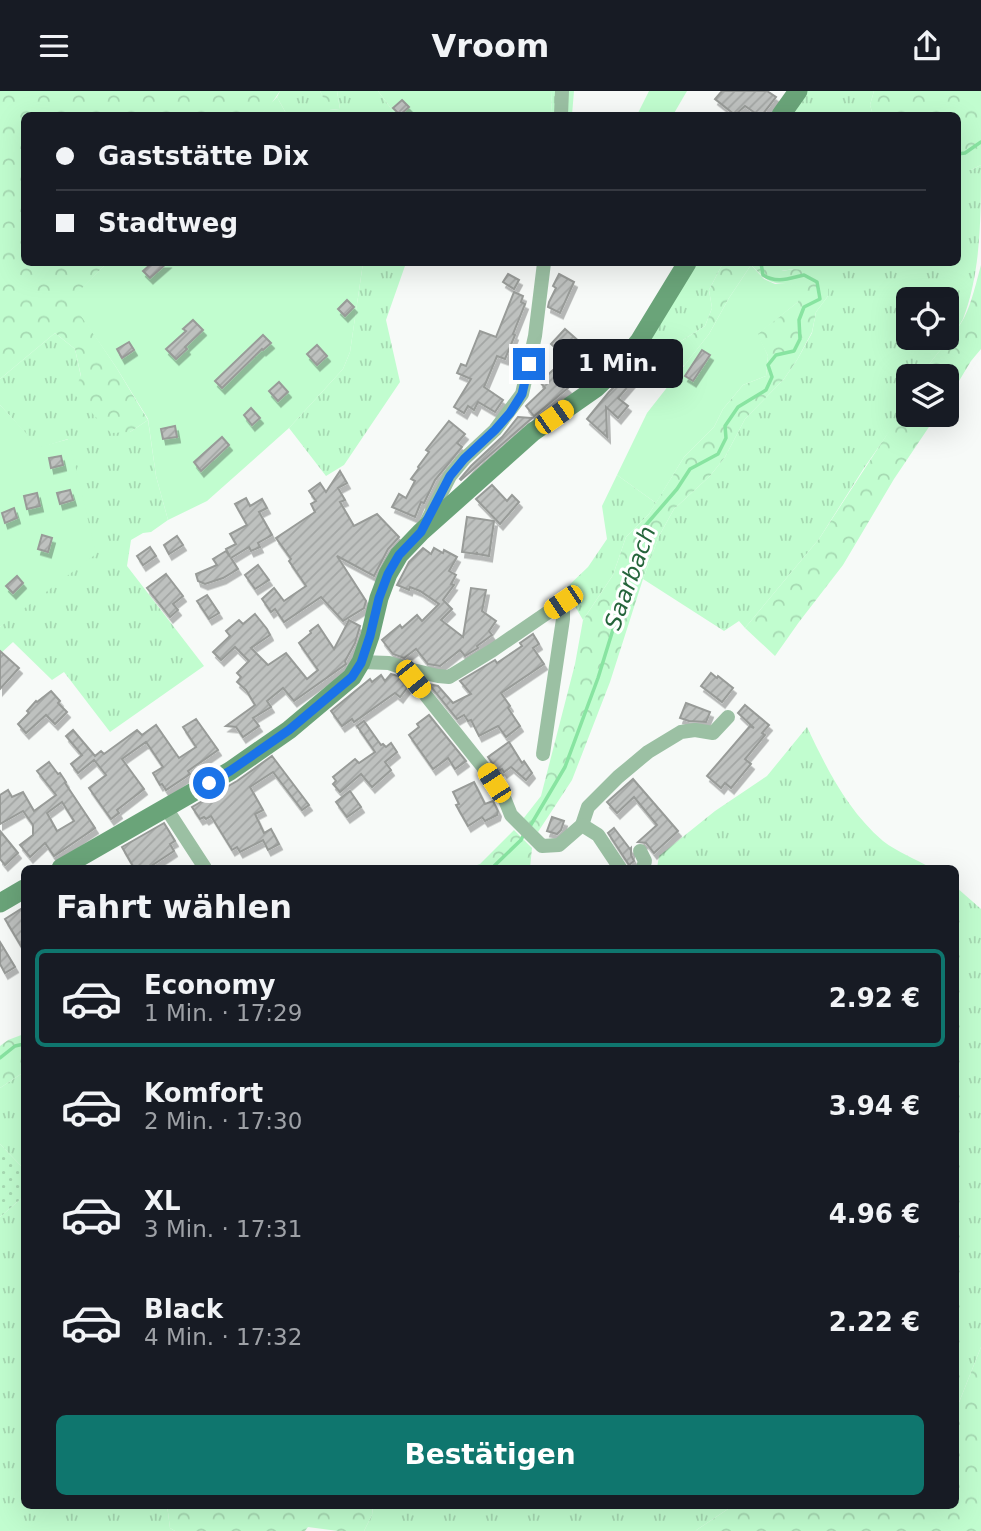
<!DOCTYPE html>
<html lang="de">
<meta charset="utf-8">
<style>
:root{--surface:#171b24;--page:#20242c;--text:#f1f3f6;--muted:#9ea1a6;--line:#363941;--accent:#0f766e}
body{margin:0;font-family:"DejaVu Sans",sans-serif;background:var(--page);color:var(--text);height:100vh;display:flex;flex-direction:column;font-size:26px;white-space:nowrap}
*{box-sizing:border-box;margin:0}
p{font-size:23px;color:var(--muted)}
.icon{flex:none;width:38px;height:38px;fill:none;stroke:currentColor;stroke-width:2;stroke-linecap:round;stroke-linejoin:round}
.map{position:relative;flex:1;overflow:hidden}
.drawer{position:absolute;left:21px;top:774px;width:938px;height:644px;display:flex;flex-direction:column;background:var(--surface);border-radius:10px;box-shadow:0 7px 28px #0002}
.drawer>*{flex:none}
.guide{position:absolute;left:21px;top:21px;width:940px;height:154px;border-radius:10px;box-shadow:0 7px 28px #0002;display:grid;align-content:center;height:154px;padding:0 35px;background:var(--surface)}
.buttons{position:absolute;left:896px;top:196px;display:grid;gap:14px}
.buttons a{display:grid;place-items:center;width:63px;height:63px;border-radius:10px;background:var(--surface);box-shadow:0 7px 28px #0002;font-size:35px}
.end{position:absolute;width:32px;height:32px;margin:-16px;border:9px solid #1a73e8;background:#fff;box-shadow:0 0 0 4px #fff}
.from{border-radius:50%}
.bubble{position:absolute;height:49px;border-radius:10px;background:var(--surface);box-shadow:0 7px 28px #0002;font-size:23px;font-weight:700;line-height:49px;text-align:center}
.car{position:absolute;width:21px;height:42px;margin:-21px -10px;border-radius:9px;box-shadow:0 0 5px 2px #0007;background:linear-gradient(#f5c518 24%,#345 0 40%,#f5c518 0 76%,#345 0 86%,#f5c518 0)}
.guide b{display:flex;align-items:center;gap:24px;height:66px;font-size:26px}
.guide b+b{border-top:2px solid var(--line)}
.guide i{width:18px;height:18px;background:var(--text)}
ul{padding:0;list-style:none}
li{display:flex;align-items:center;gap:21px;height:98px;margin:0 14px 10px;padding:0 21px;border:4px solid transparent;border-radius:10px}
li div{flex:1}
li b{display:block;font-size:26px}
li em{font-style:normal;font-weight:700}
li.selected{border-color:var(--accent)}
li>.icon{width:63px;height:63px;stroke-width:1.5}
h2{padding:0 35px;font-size:32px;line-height:84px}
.action{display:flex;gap:14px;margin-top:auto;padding:14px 35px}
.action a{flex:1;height:80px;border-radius:10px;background:var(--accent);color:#fff;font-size:28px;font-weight:700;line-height:80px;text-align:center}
header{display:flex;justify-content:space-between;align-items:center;height:91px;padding:0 35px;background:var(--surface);font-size:32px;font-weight:700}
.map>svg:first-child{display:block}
.grass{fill:url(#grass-tufts);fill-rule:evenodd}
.forest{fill:url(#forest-crowns)}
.park{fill:url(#park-dots)}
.garden{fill:#c1fdcf}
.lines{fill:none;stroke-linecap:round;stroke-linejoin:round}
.stream{stroke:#88e4a1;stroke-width:3.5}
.building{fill:url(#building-hatch);stroke:#989b98;stroke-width:2;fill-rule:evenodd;filter:url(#shadow)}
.minor{stroke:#9bc0a3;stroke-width:14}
.secondary{stroke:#6aa479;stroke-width:19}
.route{stroke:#1a73e8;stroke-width:9}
.labels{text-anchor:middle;stroke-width:6;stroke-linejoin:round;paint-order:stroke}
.water-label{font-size:23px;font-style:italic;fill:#25653b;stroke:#fff}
</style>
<header><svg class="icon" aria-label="menu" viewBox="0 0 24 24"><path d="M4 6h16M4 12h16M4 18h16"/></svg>Vroom<svg class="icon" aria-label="share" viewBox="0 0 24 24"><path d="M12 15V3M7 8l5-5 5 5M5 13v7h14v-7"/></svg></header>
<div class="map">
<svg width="981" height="1440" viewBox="0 0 981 1440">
<defs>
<pattern id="grass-tufts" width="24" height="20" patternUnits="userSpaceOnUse" patternTransform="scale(1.75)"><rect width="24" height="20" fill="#c1fdcf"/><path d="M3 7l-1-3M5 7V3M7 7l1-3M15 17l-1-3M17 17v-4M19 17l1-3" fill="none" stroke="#a6d9b2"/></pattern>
<pattern id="forest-crowns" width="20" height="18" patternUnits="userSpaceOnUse" patternTransform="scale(1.75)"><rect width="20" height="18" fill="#c1fdcf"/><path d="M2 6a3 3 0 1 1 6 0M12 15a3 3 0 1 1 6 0" fill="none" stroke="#a6d9b2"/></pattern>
<pattern id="park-dots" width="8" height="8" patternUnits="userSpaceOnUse" patternTransform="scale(1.75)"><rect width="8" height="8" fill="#c1fdcf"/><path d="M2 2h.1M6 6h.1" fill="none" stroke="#a6d9b2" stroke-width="1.8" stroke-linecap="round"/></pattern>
<pattern id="building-hatch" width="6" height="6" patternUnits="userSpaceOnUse" patternTransform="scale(1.75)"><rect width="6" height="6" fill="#bec1bf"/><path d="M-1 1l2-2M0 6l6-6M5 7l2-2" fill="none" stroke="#a3a6a4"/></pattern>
<filter id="shadow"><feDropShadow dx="3" dy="5.5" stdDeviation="0" flood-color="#0004"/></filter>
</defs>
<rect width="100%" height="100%" fill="#f7faf8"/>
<g class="grass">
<polygon points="280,0 320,0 330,19 340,18 337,0 378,0 396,24 287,24 277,6"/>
<polygon points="552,0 574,0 572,24 551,24"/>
<polygon points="806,0 874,0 870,14 873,24 789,24"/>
<path d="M981,74C981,124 981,182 963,228C952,249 933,264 922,285H908V311L903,321L864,377L819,448L745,537L739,530L724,540L643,488L659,445L674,418L710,385L725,366L745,328L784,288L797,269L812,242L816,221L828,205L794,178L781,180L778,172H957V79H971ZM908,208H947V247H908Z"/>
<polygon points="363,172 406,172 386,229 400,291 344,374 326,385 289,337 343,278 350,261"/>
<polygon points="695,172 723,172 709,199 712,217 705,235 678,252 668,264 648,249"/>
<polygon points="55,242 75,258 81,286 105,334 111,341 130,341 148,329 156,385 168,429 151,441 143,442 131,449 127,475 204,575 110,641 64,581 52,589 13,551 0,563 0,536 15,523 68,348 39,357 0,314 0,288"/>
<polygon points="617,384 656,412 649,423 626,446 613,484 583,529 565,498 588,476 607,448 602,415"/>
<path d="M807,636C827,678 847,719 883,750C897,761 916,768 931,777H657L659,765L715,720L767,685Z"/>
<polygon points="956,796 981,818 981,1256 956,1319"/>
<polygon points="24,981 24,1078 0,1053 0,997"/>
<polygon points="24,1105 24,1414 167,1414 170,1437 175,1440 0,1440 0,1126"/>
<polygon points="373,1414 734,1414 695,1440 364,1440 372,1424"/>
</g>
<g class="forest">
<polygon points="0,0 280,0 269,16 260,24 24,24 24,172 107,172 71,209 116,276 148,329 130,341 111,342 73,302 81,285 75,258 55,242 0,288"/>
<polygon points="320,0 337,0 340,18 329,19"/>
<polygon points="874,0 981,0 981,74 971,79 957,79 957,24 873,24 870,14"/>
<path d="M723,172H778L782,180L794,178L815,180L828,194V205L816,221L812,241L797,269L784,288L745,328L725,366L710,385L674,418L659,445L643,488L610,591L572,689L538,741L523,728L541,705L575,573L583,529L613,484L626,446L649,423L684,366L714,336L723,318L743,294L766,285L768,265L757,243L798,211L791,193C769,193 766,189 751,174L729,207L709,243L684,275L668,264L678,252L705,235L712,217L709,199Z"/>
<path d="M981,174V258L971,270L947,310V285H922C933,264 953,247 964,227C972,211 976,192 981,174Z"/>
<polygon points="908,311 908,324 937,324 894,388 843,474 799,531 775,565 745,537 819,448"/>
<polygon points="514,739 532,757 530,777 468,777 480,773"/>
<polygon points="24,943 24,981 0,997 0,955 8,949"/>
<polygon points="981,1256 981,1440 695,1440 734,1414 956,1414 956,1319"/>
<polygon points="167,1414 373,1414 372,1424 364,1440 338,1440 308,1436 305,1440 175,1440 170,1437"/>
</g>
<polygon class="park" points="0,1053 24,1078 24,1105 0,1126"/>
<g class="garden">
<polygon points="378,0 552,0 551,24 396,24"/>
<polygon points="649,0 687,0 673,24 637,24"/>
<polygon points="277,6 287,24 260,24"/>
<polygon points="107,172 363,172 350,261 343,278 289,337 207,410 168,429 156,385 148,328 116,276 70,209"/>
<polygon points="751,174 764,188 775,193 791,193 802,198 798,211 758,243 768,265 766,285 743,294 723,318 714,336 684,366 656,412 617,384 647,322 709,243 729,207"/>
<polygon points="0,314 39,356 69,348 96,463 0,536"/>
</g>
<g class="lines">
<g class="stream">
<polyline points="957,63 965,62 981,51"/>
<path d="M529,737L565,676L598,587L645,435L677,398L690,378L718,363L726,347L725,335L738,316L766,299L772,286L768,274L776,264L794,260L800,248L799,229L804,216L820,208L817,191L804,184C790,187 777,193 763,184L761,172"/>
<polyline points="492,777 521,749 524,743"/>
<polyline points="0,967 15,955 24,953"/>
</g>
</g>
<g class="building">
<polygon points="722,0 767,0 776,6 762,24 758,24 745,15 735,24 715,8"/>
<polygon points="402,9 409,16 400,24 393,17"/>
<polygon points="152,172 167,172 150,187 143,180"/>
<polygon points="508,183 519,189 514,198 503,191"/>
<polygon points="559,183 574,191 560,222 548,216 549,211 556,197 553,195"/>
<polygon points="514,201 523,205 521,211 525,213 513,243 515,244 505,268 497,265 484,296 503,309 495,321 478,311 474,319 468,315 464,322 454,316 471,288 457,282 461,273 466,275 480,240 496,246"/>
<polygon points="347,209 354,216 345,225 338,218"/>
<polygon points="193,229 203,239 185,256 187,258 176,268 166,258 186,240 183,238"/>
<polygon points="565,238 589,259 587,261 591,264 562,291 568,297 534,325 526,315 545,297 540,291 566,267 551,253"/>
<polygon points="263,244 271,252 263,259 262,258 222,297 215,290"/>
<polygon points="129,251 134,259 122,267 117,258"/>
<polygon points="317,254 327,265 317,274 307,263"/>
<polygon points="702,259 710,264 693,290 685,285"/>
<polygon points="636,274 642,279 618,307 628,315 618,327 606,316 607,346 587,328 609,301"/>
<polygon points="279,291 288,301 278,310 269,300"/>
<polygon points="251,317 260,327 252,334 244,324"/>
<polygon points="518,326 532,327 461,389 460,388 471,375 502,346"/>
<polygon points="449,330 465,343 457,352 462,356 435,389 424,412 421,411 415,426 392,416 399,403 406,407 415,390 411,388 419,377 418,376 429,361 426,359"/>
<polygon points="175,335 177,346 163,348 161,338"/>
<polygon points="222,346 229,354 201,380 194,371"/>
<polygon points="61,365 63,374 51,377 49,367"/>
<polygon points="340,380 347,392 338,397 345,409 340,411 354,435 377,423 399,446 388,458 374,485 337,465 366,510 364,517 343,530 321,506 284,531 275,518 271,521 262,508 274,497 284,510 306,495 289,470 291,468 276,447 315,421 311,413 316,410 309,400 320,392 326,401"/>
<polygon points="492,394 507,410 512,404 519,411 500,433 476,408"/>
<polygon points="70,399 73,409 60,413 57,402"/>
<polygon points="37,402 40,415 27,418 24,405"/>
<polygon points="246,407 250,415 262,408 267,417 259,421 272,444 258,452 260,456 251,460 249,456 231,467 238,478 223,487 205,493 198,490 196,483 217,474 213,468 226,460 230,466 226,458 236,453 230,443 247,434 235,413"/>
<polygon points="14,417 17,427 5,432 2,422"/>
<polygon points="467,426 494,430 489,465 477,463 477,461 476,463 462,461"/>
<polygon points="42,444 52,447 48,461 38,458"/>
<polygon points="177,445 183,454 169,463 164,454"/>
<polygon points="150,456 156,465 143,474 137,465"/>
<polygon points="423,457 431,463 434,457 443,462 444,459 457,466 449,480 456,484 451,493 454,494 443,509 452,518 441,529 463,546 471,497 486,499 482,520 496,530 489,540 492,544 477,555 478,557 465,565 460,559 440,575 428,573 416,558 404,567 393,563 382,549 400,534 402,537 417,524 422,530 439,513 420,500 410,496 409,499 397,494 409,471"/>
<polygon points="258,474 269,489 255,498 245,484"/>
<polygon points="166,483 183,505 173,513 178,519 170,526 147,497"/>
<polygon points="17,485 23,492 13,502 6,495"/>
<polygon points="207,504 219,522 209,528 197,510"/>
<polygon points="255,523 267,538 270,544 251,557 268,574 286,562 307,588 318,579 299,552 311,542 310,540 318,534 334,558 349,529 360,535 355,552 345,570 346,573 294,610 283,597 267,610 271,616 253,627 259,635 243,646 236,636 226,635 255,614 246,599 237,591 241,586 237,582 249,570 235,556 221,569 213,561 230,545 226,540 239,529 243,533"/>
<polygon points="533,543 539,553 533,557 544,573 501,602 510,615 508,617 520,635 506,646 498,635 479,645 471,629 468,630 464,624 457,628 429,593 438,595 453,612 471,603 460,590 495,569 497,572 522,555 520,552"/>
<polygon points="0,560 19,577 0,598"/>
<polygon points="711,582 717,587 718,585 733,597 722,611 701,595"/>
<polygon points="391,583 398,585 407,597 400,606 395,602 354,631 352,628 342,635 331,620 370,588 372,591 381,584 385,590"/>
<polygon points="51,600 60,610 58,612 67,621 55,633 46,624 26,642 18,633 29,622 27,620 36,610 37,611"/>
<polygon points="686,612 710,621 706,631 689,630 680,627"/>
<polygon points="745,614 769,634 762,642 765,644 745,668 751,673 731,697 725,692 721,697 707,685 750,635 754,637 738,622"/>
<polygon points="429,624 466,670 455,678 448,667 433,678 409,644 419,636 417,633"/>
<polygon points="196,628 218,659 188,680 190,683 166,699 162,693 160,694 153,682 163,676 146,651 122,668 144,698 117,719 119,722 111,728 89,697 106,684 94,669 78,682 71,673 82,664 66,645 73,639 95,665 101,660 104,663 137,639 142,644 156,634 179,667 196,656 183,636"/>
<polygon points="364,630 381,654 383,653 386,656 391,652 397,661 385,671 391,679 372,696 361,683 340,701 333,693 336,690 333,686 355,668 359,672 375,661 357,635"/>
<polygon points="509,651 522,672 524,670 532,682 526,689 511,676 504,681 502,678 498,680 488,666"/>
<polygon points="272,665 309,714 302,719 273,681 250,696 263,719 255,723 264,742 271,738 279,753 268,759 263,749 240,761 237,756 232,759 211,725 206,728 204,726 200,728 192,716 237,690"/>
<path d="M49,671L58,683L60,682L66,691L65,692L95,737L54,765L45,752L30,766L20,754L33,744V734L23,720L0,733V704L8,699L12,706L23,701L34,720L56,704L37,680ZM62,711L74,730L57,740L47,722Z"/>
<polygon points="633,688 678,740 654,762 646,752 638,751 657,734 634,706 617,722 607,711"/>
<polygon points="474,691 485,713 493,710 498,720 497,724 485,730 482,726 468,735 456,714 459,713 453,701"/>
<polygon points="350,700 361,716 347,726 336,711"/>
<polygon points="552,726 564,730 561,739 557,743 547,740"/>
<polygon points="164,732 175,750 170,753 174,760 148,777 134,777 122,756"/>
<polygon points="614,737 630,758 631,757 631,764 634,770 629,774 608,742"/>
<polygon points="0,740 18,762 5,774 0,768"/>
<polygon points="24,816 24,860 5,828"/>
<polygon points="0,851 15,876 5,882 0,873"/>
</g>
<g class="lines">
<g class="minor">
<polyline points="561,24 562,0"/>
<polyline points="425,434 450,385 464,368 495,339 522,303 535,245 544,172"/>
<polyline points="361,571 389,572 404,577 438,585 449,586 493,559 563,511"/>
<polyline points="404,577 483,676 505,709 511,724 542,755 559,754 582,734 588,716 618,686 648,661 681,641 695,639 713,642 728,626"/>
<polyline points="543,663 563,528 563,511"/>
<polyline points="166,717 205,777"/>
<polyline points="582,734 598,744 620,777"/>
<polyline points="640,760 645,770 643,777"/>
</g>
<g class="secondary">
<polyline points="781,24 798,0"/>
<polyline points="61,777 230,680 289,639 352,586 361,571 370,545 379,507 388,483 399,464 421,441 533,341 596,297 622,272 640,249 687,172"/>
<polyline points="0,812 24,798"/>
</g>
</g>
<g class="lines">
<polyline class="route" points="209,692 230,680 289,639 352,586 361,572 370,545 379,507 388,483 399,464 421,441 450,385 464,368 495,339 510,322 522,303 529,273"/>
</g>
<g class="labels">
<g class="water-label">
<text transform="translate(630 487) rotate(-70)" y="8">Saarbach</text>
</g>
</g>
</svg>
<div class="buttons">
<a><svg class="icon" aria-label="locate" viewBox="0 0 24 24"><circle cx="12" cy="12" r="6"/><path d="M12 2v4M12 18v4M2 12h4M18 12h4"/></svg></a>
<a><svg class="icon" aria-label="layers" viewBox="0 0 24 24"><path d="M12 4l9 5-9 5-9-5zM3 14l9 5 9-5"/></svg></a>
</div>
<i class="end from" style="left:209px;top:692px"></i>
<i class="end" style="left:529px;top:273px"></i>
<div class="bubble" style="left:553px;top:248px;width:130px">1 Min.</div>
<i class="car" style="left:554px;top:326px;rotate:55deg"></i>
<i class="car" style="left:563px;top:511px;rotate:236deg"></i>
<i class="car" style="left:413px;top:588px;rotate:141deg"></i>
<i class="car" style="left:494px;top:692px;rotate:327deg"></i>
<div class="guide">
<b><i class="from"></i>Gaststätte Dix</b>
<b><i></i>Stadtweg</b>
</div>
<section class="drawer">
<h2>Fahrt wählen</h2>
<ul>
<li class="selected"><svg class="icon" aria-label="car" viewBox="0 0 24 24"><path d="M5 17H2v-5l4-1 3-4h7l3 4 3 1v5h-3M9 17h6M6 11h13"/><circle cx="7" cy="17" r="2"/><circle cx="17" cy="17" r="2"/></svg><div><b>Economy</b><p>1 Min. · 17:29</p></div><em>2.92 €</em></li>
<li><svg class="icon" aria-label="car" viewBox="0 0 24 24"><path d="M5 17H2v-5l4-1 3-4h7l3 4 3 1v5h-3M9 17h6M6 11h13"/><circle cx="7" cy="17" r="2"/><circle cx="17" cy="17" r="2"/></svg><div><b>Komfort</b><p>2 Min. · 17:30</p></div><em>3.94 €</em></li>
<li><svg class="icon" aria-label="car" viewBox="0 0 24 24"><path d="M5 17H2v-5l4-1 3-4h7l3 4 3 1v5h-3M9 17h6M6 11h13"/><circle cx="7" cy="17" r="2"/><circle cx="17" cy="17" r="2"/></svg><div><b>XL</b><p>3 Min. · 17:31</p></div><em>4.96 €</em></li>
<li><svg class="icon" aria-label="car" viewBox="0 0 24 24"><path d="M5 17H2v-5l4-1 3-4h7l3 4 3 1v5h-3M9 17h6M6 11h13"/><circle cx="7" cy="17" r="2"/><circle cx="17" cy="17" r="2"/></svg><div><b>Black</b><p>4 Min. · 17:32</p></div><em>2.22 €</em></li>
</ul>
<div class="action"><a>Bestätigen</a></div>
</section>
</div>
